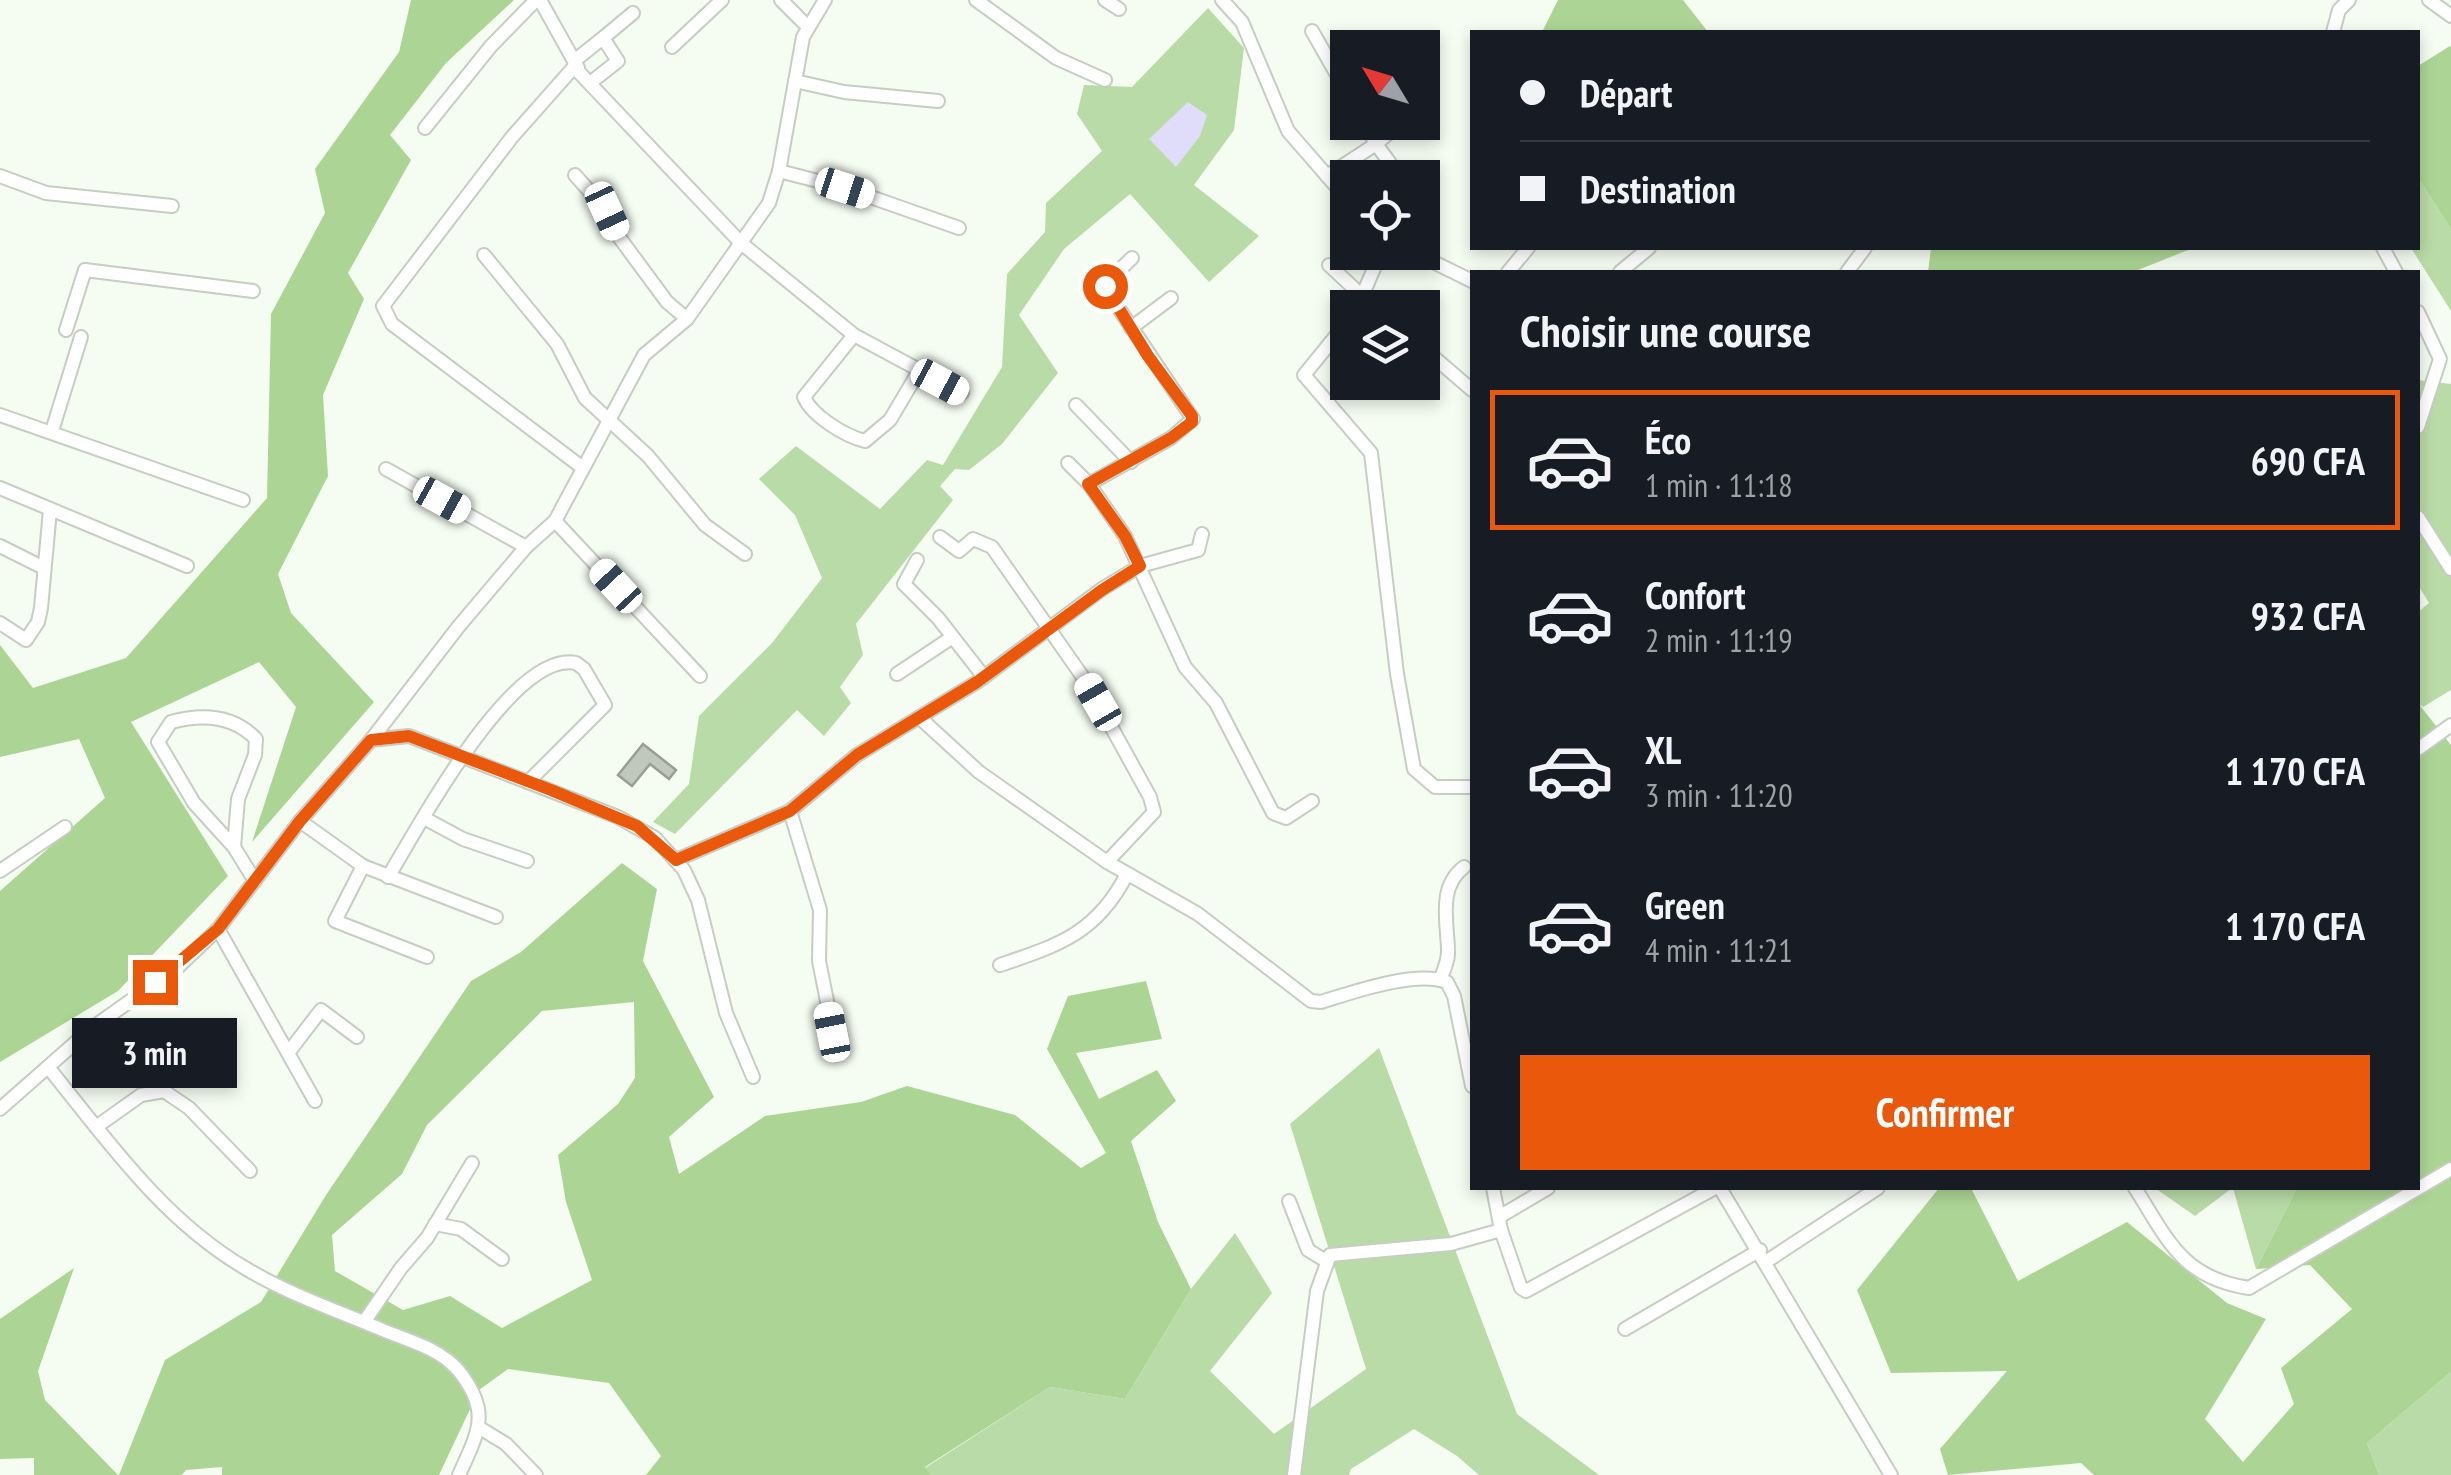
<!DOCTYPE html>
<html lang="fr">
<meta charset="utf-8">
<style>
:root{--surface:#171b24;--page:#20242c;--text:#f1f3f6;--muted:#9ea1a6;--line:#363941;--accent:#ea580c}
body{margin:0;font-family:"PT Sans Narrow",sans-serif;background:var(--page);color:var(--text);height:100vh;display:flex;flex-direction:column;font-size:38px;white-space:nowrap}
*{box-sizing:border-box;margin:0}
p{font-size:32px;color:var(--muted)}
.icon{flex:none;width:55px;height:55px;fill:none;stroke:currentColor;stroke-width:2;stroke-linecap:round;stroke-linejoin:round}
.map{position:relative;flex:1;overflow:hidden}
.details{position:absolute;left:1470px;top:270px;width:950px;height:920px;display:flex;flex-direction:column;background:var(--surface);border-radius:0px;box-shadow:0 5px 15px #0003}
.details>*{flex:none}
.hud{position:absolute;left:1470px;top:30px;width:950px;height:220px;border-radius:0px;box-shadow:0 5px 15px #0003;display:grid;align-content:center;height:220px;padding:0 50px;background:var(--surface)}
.needle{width:65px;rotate:308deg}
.controls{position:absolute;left:1330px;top:30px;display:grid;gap:20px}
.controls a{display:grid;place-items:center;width:110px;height:110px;border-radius:0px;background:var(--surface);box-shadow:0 5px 15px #0003;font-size:50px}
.end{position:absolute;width:45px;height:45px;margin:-22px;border:12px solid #ea580c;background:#fff;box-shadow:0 0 0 5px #fff}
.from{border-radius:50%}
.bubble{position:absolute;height:70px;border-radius:0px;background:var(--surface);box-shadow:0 5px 15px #0003;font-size:32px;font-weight:700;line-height:70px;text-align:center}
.car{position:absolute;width:30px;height:60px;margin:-30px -15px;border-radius:12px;box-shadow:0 0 8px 2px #0007;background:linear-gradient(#fff 24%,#345 0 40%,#fff 0 76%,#345 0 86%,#fff 0)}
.hud b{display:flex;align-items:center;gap:35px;height:95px;font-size:38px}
.hud b+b{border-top:2px solid var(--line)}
.hud i{width:25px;height:25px;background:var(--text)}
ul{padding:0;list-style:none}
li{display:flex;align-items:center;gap:30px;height:140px;margin:0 20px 15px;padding:0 30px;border:5px solid transparent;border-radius:0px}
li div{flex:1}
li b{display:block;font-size:38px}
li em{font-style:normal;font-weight:700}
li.current{border-color:var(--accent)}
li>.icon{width:90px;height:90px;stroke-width:1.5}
h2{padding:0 50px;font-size:45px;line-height:120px}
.primary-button{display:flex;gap:20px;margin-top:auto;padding:20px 50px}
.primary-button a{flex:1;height:115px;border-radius:0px;background:var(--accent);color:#fff;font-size:40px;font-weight:700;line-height:115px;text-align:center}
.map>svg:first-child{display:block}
.green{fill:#b9dba7}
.forest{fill:#acd595;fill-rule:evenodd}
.water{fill:#dfddf9}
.building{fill:#c0c7bc;stroke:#979e94;stroke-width:2.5}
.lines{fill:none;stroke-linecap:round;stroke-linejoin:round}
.minor-casing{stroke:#c6cdc2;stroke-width:16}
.minor{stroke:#fff;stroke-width:12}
.route{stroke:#ea580c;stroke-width:12}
</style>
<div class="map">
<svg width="2451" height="1475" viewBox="0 0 2451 1475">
<rect width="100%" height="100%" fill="#f5fcf1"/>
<g class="green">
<polygon points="1208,8 1244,48 1234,130 1194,185 1259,236 1209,282 1130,194 1064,249 1019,315 1058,373 1002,444 969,470 955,469 940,486 953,500 856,624 863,655 840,687 851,703 824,736 797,710 675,834 653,822 689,784 699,716 772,643 822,578 795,515 759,479 796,446 880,509 927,460 943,465 1002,367 1007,274 1045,232 1046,203 1102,151 1077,114 1084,85 1132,87"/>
<polygon points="2418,178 2451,229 2451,311 2411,248 2418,248"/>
<polygon points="2418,380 2451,384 2451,690 2423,707 2418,703 2418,612 2429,603 2418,585"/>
<polygon points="1379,1048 1517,1414 1599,1475 1479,1475 1457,1456 1414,1429 1351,1469 1349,1475 931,1475 925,1468 1050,1387 1125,1399 1191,1289 1235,1233 1272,1293 1210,1371 1274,1434 1366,1369 1290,1124"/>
<polygon points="2155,1188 2232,1188 2195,1216"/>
<polygon points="2233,1188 2297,1188 2256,1269"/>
<polygon points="2451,1372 2451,1475 2379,1475 2367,1443"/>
</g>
<g class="forest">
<polygon points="411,0 514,0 446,63 390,135 411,160 348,273 364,299 323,395 328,476 278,574 291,613 374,702 252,842 296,707 259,662 131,722 228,876 118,991 0,1062 0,891 105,798 79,739 0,757 0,645 33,688 126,658 267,498 271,314 325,213 315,169 399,52"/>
<polygon points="1558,0 1683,0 1708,32 1542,32"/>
<polygon points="2450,46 2451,47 2451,229 2418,178 2418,66"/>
<polygon points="1931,248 2193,248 2133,272 1928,272"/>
<polygon points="2418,703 2451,745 2451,1372 2367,1443 2379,1475 2094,1475 2081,1463 1948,1475 1940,1449 2007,1371 1891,1373 1857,1290 1939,1188 1971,1188 2018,1281 2127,1222 2227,1303 2266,1319 2205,1419 2243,1462 2294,1404 2281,1368 2352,1309 2310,1265 2256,1269 2297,1188 2418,1188"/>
<path d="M622,863L657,889L643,961L714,1097L669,1137L679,1174L765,1116L861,1102L907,1086L1015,1115L1081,1168L1106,1153L1047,1049L1068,996L1146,981L1162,1039L1076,1053L1099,1099L1157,1070L1176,1101L1131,1141L1158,1222L1191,1289L1125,1399L1050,1387L925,1467L931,1475H646L661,1456L609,1383L508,1369L479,1390L439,1475H222V1467L186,1470L182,1475H119L165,1360L261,1302L326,1195L471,981L521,952ZM634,1002L635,1078L618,1104L558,1155L566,1202L592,1280L502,1328L450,1296L403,1310L335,1271L332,1235L402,1174L427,1125L542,1011Z"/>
<polygon points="74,1268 38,1371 45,1400 118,1475 34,1475 34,1458 0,1459 0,1319"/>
</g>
<polygon class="water" points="1188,102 1207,115 1200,136 1176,167 1149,139"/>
<polygon class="building" points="643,744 676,770 669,779 650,764 632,786 618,775"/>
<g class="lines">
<g class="minor-casing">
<g id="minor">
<polyline points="540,0 578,68"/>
<polyline points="781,0 808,27"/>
<polyline points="976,0 1056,58 1105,80"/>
<polyline points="1105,0 1119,9"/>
<polyline points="1222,0 1242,22 1288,131 1348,200"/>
<polyline points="2429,0 2451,16"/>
<polyline points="1312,31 1348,94"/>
<polyline points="2333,32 2339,10 2349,0"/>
<polyline points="603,38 633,13"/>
<polyline points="672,47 722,0"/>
<polyline points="574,61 603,38 618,61 590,83"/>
<polyline points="795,81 844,92 938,101"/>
<polyline points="1422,106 1428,102"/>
<polyline points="1364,122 1376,144 1402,122"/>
<polyline points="425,128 491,46 536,0"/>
<polyline points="779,171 845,188 959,228"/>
<polyline points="575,175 607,211 619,237 667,302 687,319"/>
<polyline points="0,176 46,193 172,206"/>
<polyline points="1327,176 1376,144 1401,178"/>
<polyline points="2383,248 2396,272"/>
<polyline points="1413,252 1472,281"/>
<polyline points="484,255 557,344 585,398 648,456 705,525 745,554"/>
<polyline points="1329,265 1375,308"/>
<polyline points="1508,272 1528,248"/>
<polyline points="1620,272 1649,248"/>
<polyline points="1847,272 1865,248"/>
<polyline points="1357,308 1381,252"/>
<polyline points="2418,312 2440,359 2418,427"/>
<polyline points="1348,321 1304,375 1371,453 1397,674 1414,769 1435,787 1472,787"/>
<polyline points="1131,328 1171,298"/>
<polyline points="66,330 85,270 253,291"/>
<path d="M854,335L804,397C812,416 845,436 865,441L890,420L919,371"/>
<polyline points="1422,347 1472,390"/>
<polyline points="1076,405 1131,462"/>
<polyline points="0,415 243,500"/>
<polyline points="52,431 81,337"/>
<polyline points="1068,463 1089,484 1125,536 1185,667 1216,703 1273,813 1286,818 1312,801"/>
<polyline points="583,468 392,324 383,306 512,137 574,67 741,243 854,335 962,393"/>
<polyline points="386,469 526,547"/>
<polyline points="1089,484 1171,438 1193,419 1107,291 1106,283 1132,258"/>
<polyline points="0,488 187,566"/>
<polyline points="2418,517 2451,569"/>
<polyline points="555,521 700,676"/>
<polyline points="940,537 959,551 973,539 992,547 1087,683 1150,797 1154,812 1107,862"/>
<polyline points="0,546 44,568"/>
<polyline points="917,560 904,584 938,618 984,677"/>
<polyline points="0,623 26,640 38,622 41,608 50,510"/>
<polyline points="897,674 951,638"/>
<path d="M920,718L979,772L1107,862L1198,914L1311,1001L1321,1002C1353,992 1416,970 1447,982L1454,996L1472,1086"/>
<polyline points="371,740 409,736 618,817 655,838 684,870 698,900 726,1013 753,1077"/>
<polyline points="2418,749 2451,725"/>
<polyline points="790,811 820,910 819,961 833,1031"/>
<polyline points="424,818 463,839 527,861"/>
<polyline points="300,821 363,866 496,917"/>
<path d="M234,847L238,799L255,755L256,739C233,715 201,714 171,722L158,742L194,803L234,847L255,881"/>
<polyline points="676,860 790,811 857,755 977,682 1102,589 1140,566 1198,550 1202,534"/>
<polyline points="363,866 335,921 427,957"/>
<polyline points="0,871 65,827"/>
<path d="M388,877C418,828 512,650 576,663L584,669L605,705L528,782"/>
<polyline points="218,929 315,1101"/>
<path d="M1000,965C1059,945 1097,933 1127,874"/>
<path d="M1440,980C1444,970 1449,959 1448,949C1447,920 1438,887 1464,867"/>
<polyline points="288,1053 321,1010 357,1037"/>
<path d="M48,1067C107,1140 163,1220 245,1268C288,1294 338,1311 385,1331C410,1341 440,1349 458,1370C492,1412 478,1432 459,1475"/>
<polyline points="0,1109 92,1028 178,967 218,929 300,821 371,740 459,626 526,547 555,521 644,355 687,319 769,203 779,171 803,37 825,0"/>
<polyline points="96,1127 141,1095 164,1091 189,1108 250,1171"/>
<polyline points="1493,1188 1501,1230 1521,1288 1526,1291 1715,1188"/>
<polyline points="1720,1188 1891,1475"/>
<path d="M2135,1188C2168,1240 2182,1278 2249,1288L2451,1169"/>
<polyline points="1289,1201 1308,1250 1326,1261"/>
<polyline points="1499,1217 1548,1188"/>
<polyline points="435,1224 461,1229 502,1259"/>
<polyline points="1767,1261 1878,1188"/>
<polyline points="364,1322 401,1268 427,1238 472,1163"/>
<polyline points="1625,1329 1760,1250"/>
<polyline points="480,1428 506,1444 536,1475"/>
<polyline points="1294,1475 1317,1291 1330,1255 1451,1244 1501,1230"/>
</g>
</g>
<use href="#minor" class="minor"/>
</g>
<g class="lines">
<polyline class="route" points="155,982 218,929 300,821 371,740 409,736 551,790 637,826 676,860 790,811 857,755 977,682 1102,590 1140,566 1125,536 1088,484 1171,438 1192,422 1192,416 1148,356 1105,286"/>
</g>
</svg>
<div class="controls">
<a><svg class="needle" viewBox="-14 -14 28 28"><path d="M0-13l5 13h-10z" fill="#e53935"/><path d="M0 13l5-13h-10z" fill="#9ea1a6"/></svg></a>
<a><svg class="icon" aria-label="locate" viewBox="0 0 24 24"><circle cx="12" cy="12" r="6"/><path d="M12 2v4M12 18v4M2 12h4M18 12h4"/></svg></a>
<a><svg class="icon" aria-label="layers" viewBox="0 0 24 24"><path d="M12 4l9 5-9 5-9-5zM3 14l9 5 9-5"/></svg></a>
</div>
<i class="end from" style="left:1105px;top:286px"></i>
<i class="end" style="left:155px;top:982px"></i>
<div class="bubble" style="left:72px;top:1018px;width:165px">3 min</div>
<i class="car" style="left:845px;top:188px;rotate:108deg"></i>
<i class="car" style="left:607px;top:211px;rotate:155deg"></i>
<i class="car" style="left:940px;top:382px;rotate:118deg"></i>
<i class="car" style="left:442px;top:500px;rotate:119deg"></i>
<i class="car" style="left:616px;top:586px;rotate:317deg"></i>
<i class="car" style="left:1098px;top:702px;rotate:330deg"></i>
<i class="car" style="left:832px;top:1032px;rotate:349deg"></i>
<div class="hud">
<b><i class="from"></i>Départ</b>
<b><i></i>Destination</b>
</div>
<section class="details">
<h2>Choisir une course</h2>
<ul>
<li class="current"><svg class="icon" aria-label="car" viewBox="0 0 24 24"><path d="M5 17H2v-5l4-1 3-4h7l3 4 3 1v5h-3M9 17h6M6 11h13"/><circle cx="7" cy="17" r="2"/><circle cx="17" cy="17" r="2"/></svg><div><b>Éco</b><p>1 min · 11:18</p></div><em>690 CFA</em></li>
<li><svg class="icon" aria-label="car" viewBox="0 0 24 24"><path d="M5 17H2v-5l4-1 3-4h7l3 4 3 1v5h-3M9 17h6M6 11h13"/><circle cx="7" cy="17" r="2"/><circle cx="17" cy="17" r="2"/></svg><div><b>Confort</b><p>2 min · 11:19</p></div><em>932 CFA</em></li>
<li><svg class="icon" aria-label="car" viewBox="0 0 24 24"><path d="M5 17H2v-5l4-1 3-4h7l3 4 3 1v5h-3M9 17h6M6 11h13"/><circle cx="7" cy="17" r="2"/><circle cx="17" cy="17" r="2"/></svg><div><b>XL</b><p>3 min · 11:20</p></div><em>1 170 CFA</em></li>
<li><svg class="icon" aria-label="car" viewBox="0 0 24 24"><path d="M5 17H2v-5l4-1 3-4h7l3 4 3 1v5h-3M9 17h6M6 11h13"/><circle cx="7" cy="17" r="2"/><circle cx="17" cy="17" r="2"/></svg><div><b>Green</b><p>4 min · 11:21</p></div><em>1 170 CFA</em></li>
</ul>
<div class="primary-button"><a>Confirmer</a></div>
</section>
</div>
